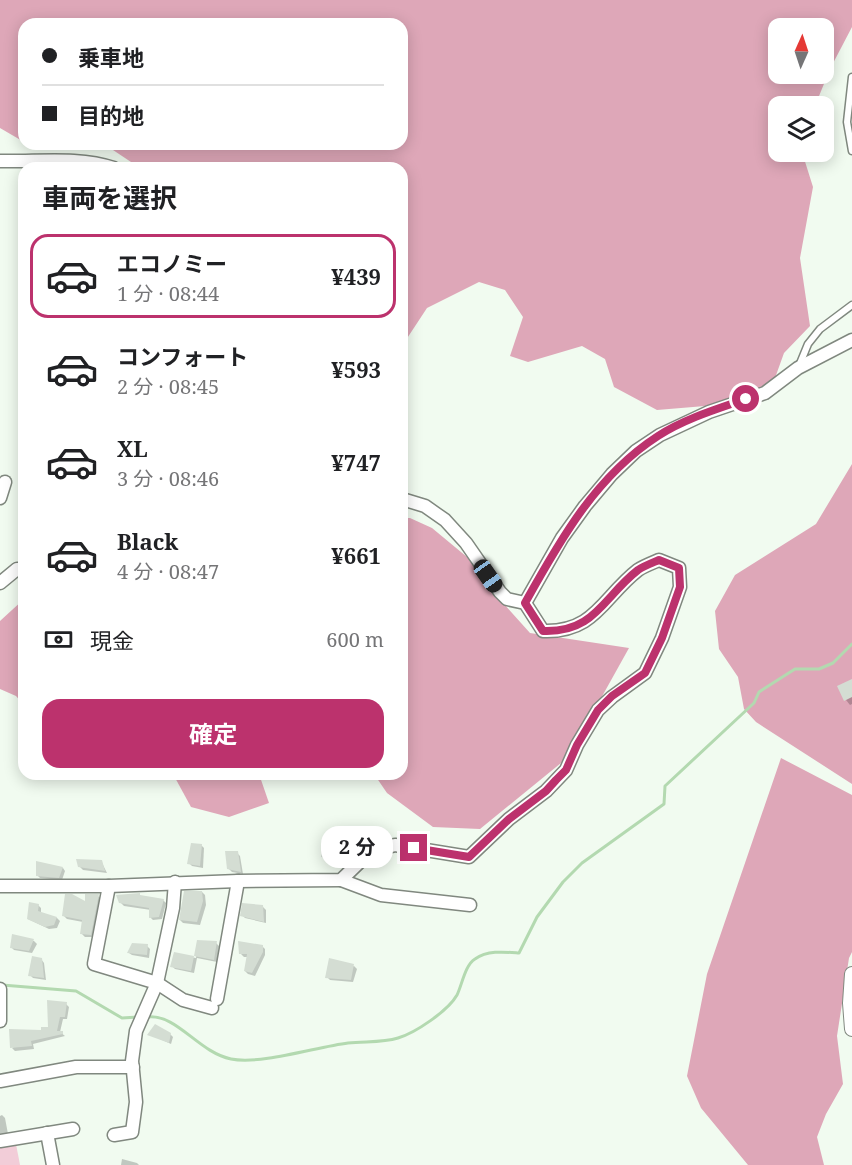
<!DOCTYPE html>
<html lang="ja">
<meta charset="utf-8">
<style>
:root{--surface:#fff;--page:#f2f2f2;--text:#202124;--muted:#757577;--line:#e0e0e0;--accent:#bc326d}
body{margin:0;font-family:"Noto Serif","Noto Sans JP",serif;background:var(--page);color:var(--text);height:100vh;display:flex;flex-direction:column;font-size:22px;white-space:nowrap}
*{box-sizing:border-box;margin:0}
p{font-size:20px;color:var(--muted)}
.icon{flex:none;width:33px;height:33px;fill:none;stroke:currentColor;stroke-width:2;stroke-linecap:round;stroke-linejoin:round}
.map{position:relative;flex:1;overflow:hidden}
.details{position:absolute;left:18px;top:162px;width:390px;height:618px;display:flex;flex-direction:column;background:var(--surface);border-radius:18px;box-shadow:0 3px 15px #0003}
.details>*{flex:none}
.hud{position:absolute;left:18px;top:18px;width:390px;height:132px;border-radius:18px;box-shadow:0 3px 15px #0003;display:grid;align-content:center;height:132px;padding:0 24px;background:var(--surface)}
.needle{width:39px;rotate:3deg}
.tools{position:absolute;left:768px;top:18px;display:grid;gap:12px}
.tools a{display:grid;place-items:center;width:66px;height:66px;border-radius:12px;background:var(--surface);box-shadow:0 3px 15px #0003;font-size:30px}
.end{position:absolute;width:27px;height:27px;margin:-14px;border:8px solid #bc326d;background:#fff;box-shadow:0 0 0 3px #fff}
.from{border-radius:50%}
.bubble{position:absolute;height:42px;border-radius:18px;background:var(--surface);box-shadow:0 3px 15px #0003;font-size:20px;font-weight:700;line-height:42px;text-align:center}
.car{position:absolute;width:18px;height:36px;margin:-18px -9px;border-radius:8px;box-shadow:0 0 4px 2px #0007;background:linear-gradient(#222 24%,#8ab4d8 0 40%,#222 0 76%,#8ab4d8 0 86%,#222 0)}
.hud b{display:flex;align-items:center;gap:21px;height:57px;font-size:22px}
.hud b+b{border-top:2px solid var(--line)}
.hud i{width:15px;height:15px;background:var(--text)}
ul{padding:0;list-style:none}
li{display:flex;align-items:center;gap:18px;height:84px;margin:0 12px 9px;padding:0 12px;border:3px solid transparent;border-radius:18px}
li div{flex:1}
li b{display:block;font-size:22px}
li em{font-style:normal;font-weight:700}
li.selected{border-color:var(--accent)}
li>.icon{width:54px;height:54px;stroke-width:1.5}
h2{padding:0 24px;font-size:27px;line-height:72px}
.pay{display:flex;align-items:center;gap:15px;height:66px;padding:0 24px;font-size:22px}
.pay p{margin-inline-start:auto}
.button{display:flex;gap:12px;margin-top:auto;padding:12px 24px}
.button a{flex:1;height:69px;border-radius:18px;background:var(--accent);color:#fff;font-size:24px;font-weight:700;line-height:69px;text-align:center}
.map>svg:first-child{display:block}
.green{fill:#f2cdd8}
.forest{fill:#dea7b8;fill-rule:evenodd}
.shadow{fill:#0003}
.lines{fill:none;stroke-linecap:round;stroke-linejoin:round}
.stream{stroke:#b3d9b0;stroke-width:3}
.building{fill:#d4ddd3}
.service-casing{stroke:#80887f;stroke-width:9}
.minor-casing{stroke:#80887f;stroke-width:15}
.tertiary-casing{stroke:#80887f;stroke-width:16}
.service{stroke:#fff;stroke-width:6}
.minor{stroke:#fff;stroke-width:12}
.tertiary{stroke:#fff;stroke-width:14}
.route{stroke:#bc326d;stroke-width:8}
</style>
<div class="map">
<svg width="852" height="1165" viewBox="0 0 852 1165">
<rect width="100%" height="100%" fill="#f1fbf0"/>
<polygon class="green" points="16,1144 20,1165 0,1165 0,1147"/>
<g class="forest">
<path d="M0,0H852V27L830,69L815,106H778V152H802L813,187L800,258L810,326L784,353L775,378L751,394L705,406L657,410L614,387L605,359L582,346L528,362L510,356L523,317L505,290L479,282L427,308L402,346V168H140L113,150L42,144H402V24H24V142L0,128ZM778,28H824V74H778Z"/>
<polygon points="852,464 852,784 756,722 744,709 738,677 719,649 715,611 735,575 816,524"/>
<polygon points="402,518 410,518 432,528 467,557 504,604 530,633 629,648 595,709 561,763 480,829 433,827 387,793 374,774 402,774"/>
<polygon points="24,599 24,705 16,696 0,689 0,621"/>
<polygon points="781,758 852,795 852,952 849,958 837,1036 843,1084 826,1114 817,1137 824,1165 748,1165 701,1108 687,1076 707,974"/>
<polygon points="173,774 259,774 269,803 229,817 191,807"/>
</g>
<g class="shadow">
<polygon points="852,681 852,704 850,705 846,700"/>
<polygon points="343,843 346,846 345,863 325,859 322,856"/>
<polygon points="201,845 204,848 203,868 192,866 189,863"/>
<polygon points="237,853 240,856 243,874 232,872 229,869"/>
<polygon points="101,861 107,873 83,870 80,867"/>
<polygon points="63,868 65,871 62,880 40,878 37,875"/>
<polygon points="202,892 205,895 206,905 200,925 183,923 180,920"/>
<polygon points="98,896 101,899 94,937 85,937 82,934 83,922 67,919 64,916"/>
<polygon points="141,897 163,900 166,903 162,919 153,920 150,917 151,910 124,906 120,902"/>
<polygon points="38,905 41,908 41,913 57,918 60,921 57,928 49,929 28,919"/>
<polygon points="263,907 266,910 266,923 245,918 242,915"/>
<polygon points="14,936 34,941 37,944 32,953 14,950 11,947"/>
<polygon points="198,942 216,943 219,946 217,962 197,958 194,973 175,969 172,966 175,954 196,958"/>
<polygon points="147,946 150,949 149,958 132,955 129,953"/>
<polygon points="262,946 265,949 265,955 255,976 248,974 245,971 248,957 244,957 241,954"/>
<polygon points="41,959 44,963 46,980 33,978 30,975"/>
<polygon points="354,966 357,969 353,982 330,980 327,977"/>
<polygon points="66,1004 69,1007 67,1019 63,1019 60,1032 65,1036 33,1044 34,1049 15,1051 12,1048 49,1029"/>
<polygon points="149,1034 170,1034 173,1037 171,1044"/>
<polygon points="2,1115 5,1118 8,1134 0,1136 0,1116"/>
<polygon points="122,1159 137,1163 139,1165 121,1165"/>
</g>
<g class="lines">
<g class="stream">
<polyline points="2,985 76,991 122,1018 138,1017"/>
<path d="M148,1017C177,1014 198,1052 231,1059C261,1065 316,1047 348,1043C365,1041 382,1043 398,1038C415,1033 448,1011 457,995C462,985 465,965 475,959C488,950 505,952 519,953L537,917L563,882L582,863L664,804L665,786L754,703L759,692L795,669H819L833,663L852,644"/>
</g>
</g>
<g class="building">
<polygon points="852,679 852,697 844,701 837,686"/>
<polygon points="323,838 344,842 342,861 321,857"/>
<polygon points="191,843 202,844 200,866 187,864"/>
<polygon points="225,851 238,851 241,872 227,869"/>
<polygon points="76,859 102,860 105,871 78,867"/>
<polygon points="36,861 63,867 59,878 36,876"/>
<polygon points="184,891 202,891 203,901 197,922 179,920"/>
<polygon points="140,893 140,895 164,899 159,917 149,918 149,908 119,903 116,895"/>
<polygon points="65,894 72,894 85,901 85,894 99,894 91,935 80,934 82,920 62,916"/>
<polygon points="29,902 39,904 38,911 57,917 54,925 45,927 27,919"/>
<polygon points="242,903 263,905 264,922 240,916"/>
<polygon points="12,934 34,939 29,951 10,948"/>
<polygon points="197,940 217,941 214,960 194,956"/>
<polygon points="238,941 263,945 263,952 252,973 244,971 247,954 239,954"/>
<polygon points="132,943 148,944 147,955 127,953"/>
<polygon points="174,952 194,956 191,971 170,967"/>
<polygon points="32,956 42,958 44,978 28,976"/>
<polygon points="329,958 354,964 351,980 325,978"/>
<polygon points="47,1000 67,1002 65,1017 60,1017 57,1031 63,1031 63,1034 31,1041 32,1046 10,1048 9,1029 41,1030 41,1027 48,1027"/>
<polygon points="155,1024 171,1033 169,1043 147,1035"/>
</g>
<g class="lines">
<g class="service-casing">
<g id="service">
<polyline points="852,77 847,122 852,151"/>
<polyline points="799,366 808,344 820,329 852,305"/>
</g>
</g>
<g class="minor-casing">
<g id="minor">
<path d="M0,161C38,162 78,156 114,168"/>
<polyline points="0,498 5,482"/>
<polyline points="0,583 17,569"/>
<polyline points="525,603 562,538 585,506 612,474 636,451 660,435 709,412 765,393 798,368 852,340"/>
<polyline points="341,880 381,895 470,905"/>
<path d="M0,886H109L238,881L341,880L370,852L395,845L469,857L509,819L546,791L566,770L577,745L598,710L612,697L645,673L662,638L680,587L679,568L659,560C652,563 644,566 638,570C603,597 595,633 543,631L525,603L507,599L500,592L466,543L445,520L425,506L402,499"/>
<polyline points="109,886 94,964 157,983 183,1000 212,1008"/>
<polyline points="0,989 0,1021"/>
<polyline points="217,999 238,881"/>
<polyline points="0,1081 76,1067 133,1067"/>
<polyline points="47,1133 53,1165"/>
<polyline points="114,1135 132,1132 136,1102 132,1061 136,1031 157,983 173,908 175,882"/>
<polyline points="0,1141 73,1129"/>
</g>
</g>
<g class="tertiary-casing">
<polyline id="tertiary" points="852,974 850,1003 852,1029"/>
</g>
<use href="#service" class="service"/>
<use href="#minor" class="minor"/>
<use href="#tertiary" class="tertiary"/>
</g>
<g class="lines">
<path class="route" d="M414,848L469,857L509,819L546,791L556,780L566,770L577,745L598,710L612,696L645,673L662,638L680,587L679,568L659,560C652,563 644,566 638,570C603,597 595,633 543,631L525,603C560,540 596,476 658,436C684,419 717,409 746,399"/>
</g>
</svg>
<div class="tools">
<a><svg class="needle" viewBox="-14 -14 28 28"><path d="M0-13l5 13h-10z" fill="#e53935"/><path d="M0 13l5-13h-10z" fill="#757577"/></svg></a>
<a><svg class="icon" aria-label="layers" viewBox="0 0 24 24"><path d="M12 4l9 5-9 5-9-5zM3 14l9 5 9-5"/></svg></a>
</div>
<i class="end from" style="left:746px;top:399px"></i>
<i class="end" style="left:414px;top:848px"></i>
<div class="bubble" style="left:321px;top:826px;width:72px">2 分</div>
<i class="car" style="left:488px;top:576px;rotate:145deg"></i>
<div class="hud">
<b><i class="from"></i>乗車地</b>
<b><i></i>目的地</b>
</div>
<section class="details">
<h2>車両を選択</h2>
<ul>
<li class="selected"><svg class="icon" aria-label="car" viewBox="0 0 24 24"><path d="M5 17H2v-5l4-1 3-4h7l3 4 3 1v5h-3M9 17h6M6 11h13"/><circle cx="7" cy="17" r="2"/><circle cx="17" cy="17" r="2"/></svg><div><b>エコノミー</b><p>1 分 · 08:44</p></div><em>¥439</em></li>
<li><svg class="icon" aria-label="car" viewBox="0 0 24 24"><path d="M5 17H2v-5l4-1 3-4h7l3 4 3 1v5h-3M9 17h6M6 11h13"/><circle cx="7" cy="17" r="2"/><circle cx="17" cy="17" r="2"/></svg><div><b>コンフォート</b><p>2 分 · 08:45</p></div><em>¥593</em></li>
<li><svg class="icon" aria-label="car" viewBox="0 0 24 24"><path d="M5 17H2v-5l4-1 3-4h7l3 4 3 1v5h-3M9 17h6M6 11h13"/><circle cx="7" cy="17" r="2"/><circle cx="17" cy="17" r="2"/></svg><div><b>XL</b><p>3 分 · 08:46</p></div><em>¥747</em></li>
<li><svg class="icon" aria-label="car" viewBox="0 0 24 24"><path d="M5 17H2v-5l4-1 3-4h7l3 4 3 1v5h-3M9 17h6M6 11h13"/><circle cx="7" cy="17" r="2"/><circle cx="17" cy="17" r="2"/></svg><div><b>Black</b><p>4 分 · 08:47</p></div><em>¥661</em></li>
</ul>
<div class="pay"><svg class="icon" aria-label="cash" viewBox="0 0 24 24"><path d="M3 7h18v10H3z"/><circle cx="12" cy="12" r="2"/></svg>現金<p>600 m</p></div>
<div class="button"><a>確定</a></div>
</section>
</div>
